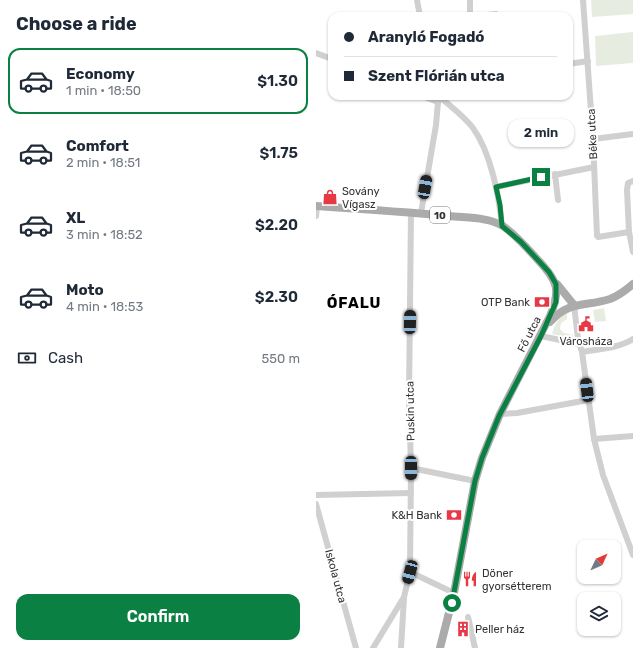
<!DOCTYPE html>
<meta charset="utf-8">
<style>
:root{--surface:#fff;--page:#f2f2f3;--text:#1f2937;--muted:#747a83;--line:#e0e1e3;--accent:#0b8043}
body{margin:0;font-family:Rubik,sans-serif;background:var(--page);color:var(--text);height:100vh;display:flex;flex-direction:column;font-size:15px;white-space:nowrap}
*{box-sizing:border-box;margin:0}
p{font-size:13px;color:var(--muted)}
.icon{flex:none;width:22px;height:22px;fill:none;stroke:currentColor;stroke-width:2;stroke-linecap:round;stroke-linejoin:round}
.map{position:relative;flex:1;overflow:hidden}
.side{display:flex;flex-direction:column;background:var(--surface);width:316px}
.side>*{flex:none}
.hud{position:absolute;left:12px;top:12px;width:245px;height:88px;border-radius:12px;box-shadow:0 1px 3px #0004;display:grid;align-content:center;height:88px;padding:0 16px;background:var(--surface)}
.needle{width:26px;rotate:46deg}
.tools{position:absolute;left:261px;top:540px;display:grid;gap:8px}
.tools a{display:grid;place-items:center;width:44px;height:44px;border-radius:8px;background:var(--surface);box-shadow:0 1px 3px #0004;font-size:20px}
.end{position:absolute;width:18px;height:18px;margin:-9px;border:5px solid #0b8043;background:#fff;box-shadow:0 0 0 2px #fff}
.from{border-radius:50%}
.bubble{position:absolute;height:28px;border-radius:12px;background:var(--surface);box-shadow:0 1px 3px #0004;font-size:13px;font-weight:600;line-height:28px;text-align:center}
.car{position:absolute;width:12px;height:24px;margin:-12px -6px;border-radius:5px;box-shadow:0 0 3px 1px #0007;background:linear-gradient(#222 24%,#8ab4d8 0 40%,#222 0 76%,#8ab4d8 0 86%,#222 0)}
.hud b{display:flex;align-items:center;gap:14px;height:38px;font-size:15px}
.hud b+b{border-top:1px solid var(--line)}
.hud i{width:10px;height:10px;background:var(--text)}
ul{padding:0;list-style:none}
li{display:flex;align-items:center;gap:12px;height:66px;margin:0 8px 6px;padding:0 8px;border:2px solid transparent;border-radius:12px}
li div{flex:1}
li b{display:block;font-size:15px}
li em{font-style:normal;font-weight:600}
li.active{border-color:var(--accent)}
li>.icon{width:36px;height:36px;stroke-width:1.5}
h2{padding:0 16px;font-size:18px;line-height:48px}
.pay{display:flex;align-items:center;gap:10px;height:44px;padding:0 16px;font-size:15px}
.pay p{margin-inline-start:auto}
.cta{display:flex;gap:8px;margin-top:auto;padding:8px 16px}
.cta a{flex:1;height:46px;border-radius:12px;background:var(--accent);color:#fff;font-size:16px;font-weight:600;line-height:46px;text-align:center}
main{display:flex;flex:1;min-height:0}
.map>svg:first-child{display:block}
.green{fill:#e6ecdf}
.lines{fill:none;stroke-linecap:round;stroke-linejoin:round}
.minor{stroke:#d0d0d0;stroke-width:6}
.major{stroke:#ababab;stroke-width:8}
.route{stroke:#0b8043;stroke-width:5}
.labels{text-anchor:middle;stroke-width:4;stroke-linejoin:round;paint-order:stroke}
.shield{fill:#fff;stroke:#707070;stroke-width:1}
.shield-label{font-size:10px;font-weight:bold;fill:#333}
.street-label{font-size:11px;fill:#333;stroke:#fff}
.poi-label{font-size:11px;fill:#333;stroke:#fff;text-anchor:start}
.district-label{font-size:15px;font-weight:bold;letter-spacing:1px;fill:#000;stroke:#fff}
</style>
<main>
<section class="side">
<h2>Choose a ride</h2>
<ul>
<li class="active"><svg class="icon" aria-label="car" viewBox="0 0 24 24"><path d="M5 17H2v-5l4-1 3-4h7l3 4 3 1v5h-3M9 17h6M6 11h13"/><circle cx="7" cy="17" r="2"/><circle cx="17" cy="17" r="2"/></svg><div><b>Economy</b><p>1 min · 18:50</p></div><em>$1.30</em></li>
<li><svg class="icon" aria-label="car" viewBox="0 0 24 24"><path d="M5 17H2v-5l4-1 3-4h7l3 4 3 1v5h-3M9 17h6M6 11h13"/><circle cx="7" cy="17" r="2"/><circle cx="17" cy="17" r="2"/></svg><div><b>Comfort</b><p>2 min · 18:51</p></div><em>$1.75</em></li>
<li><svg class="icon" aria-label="car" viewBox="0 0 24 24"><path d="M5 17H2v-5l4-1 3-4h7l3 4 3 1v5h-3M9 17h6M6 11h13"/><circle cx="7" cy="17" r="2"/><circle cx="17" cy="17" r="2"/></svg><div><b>XL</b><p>3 min · 18:52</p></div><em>$2.20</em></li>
<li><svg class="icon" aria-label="car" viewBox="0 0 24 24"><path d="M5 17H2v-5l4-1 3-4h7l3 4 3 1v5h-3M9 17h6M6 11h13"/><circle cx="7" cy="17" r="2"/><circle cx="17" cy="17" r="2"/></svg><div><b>Moto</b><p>4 min · 18:53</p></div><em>$2.30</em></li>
</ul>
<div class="pay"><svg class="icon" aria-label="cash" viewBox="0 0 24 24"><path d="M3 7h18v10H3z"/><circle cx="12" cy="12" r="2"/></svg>Cash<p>550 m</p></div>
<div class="cta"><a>Confirm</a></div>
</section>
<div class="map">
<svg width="317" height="648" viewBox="0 0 317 648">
<rect width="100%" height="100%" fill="#fff"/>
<g class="green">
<polygon points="275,0 317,0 317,14 276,17"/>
<polygon points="317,32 317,63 280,66 279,36"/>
<polygon points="288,308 290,321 279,322 277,310"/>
<path d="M251,313V319L245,323L244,329L248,333L257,335V339L236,334C239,324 241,319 251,313Z"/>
</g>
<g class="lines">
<g class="minor">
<polyline points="101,0 104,16"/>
<polyline points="154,0 154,16"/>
<polyline points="267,0 277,139 281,236 282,237 313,232"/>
<polyline points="164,16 180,14 182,16"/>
<polyline points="0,53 16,59"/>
<polyline points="253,64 272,61"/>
<polyline points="106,96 122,102"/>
<path d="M123,96C135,107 148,116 157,128C175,153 183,196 186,226"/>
<polyline points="277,139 317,134"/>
<polyline points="239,174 242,200"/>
<polyline points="317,181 312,183 311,190 313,232 317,252"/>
<polyline points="180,187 278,167"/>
<polyline points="105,213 120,125 122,102 124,96"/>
<polyline points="0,216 1,206"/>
<polyline points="258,305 262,339 266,352 278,439 287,475 317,555"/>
<polyline points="225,336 263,344"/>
<path d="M266,352C283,349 303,348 317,339"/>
<polyline points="184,414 201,413 272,400"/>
<polyline points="278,439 317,436"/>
<polyline points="95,468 159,481"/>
<polyline points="0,495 95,493"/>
<polyline points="0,504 40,648"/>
<polyline points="94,572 138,593"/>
<polyline points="152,617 159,648"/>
<polyline points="57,648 88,597 94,572 95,468 93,399 95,212"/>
<polyline points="85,648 88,598"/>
</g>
<g class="major">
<path d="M0,206C45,209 89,212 133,216C151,218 172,217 187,226C200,235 212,249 222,260C242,281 245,290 234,316L184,414L166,458L159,481L138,593L124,648"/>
<polyline points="241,284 258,305"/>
<path d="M234,322C253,300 270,307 294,299C302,296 310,290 317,284"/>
</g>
</g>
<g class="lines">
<polyline class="route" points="136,603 159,481 166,458 183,416 225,336 240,302 240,284 233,272 205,242 186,226 184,205 180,187 225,177"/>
</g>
<defs>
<g id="shop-bare" transform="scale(1.2)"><path d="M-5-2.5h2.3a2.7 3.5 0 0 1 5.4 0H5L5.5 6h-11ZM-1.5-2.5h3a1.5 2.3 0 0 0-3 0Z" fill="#e63946" stroke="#fff" stroke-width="2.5" paint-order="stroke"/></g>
<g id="bank-bare" transform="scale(1.2)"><path d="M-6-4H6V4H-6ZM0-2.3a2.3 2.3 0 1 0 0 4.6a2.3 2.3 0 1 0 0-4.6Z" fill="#e63946" stroke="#fff" stroke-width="2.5" paint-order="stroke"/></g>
<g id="civic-bare" transform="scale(1.2)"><path d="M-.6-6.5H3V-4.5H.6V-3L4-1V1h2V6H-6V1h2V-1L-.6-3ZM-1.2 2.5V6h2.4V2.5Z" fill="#e63946" stroke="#fff" stroke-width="2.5" paint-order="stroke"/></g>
<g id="restaurant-bare" transform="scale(1.2)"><path d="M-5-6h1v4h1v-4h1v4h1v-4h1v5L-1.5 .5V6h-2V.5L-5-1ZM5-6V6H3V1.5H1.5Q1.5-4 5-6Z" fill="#e63946" stroke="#fff" stroke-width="2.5" paint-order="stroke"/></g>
<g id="building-bare" transform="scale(1.2)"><path d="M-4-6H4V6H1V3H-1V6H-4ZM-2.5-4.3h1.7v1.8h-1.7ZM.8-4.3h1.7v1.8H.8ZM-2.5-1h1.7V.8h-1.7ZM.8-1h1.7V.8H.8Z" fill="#e63946" stroke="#fff" stroke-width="2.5" paint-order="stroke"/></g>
</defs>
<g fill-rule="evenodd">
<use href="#shop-bare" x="14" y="197"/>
<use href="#bank-bare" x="226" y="302"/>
<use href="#civic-bare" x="270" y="324"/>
<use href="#bank-bare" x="138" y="515"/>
<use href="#restaurant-bare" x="154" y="579"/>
<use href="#building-bare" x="147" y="629"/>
</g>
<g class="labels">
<rect class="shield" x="114" y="207" width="20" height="16" rx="3"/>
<g class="shield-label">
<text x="124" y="219">10</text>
</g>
<g class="street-label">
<text transform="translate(276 134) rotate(-93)" y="4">Béke utca</text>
<text transform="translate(213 334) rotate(-63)" y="4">Fő utca</text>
<text transform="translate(94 411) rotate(-91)" y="4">Puskin utca</text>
<text transform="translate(20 576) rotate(75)" y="4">Iskola utca</text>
</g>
<g class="poi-label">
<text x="26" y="195">Sovány<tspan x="26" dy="13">Vígasz</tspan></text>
<text x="214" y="306" text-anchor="end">OTP Bank</text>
<text x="270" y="345" text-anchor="middle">Városháza</text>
<text x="126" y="519" text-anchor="end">K&amp;H Bank</text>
<text x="166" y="577">Döner<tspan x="166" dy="13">gyorsétterem</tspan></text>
<text x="159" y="633">Peller ház</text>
</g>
<g class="district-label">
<text x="38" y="308">ÓFALU</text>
</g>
</g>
</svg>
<div class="tools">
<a><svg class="needle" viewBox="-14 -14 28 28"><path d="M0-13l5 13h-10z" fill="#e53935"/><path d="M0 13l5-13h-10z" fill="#747a83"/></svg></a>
<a><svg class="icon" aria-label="layers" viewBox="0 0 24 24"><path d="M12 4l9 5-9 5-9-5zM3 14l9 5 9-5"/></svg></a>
</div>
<i class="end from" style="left:136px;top:603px"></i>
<i class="end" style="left:225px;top:177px"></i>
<div class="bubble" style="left:192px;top:119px;width:66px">2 min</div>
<i class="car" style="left:109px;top:187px;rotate:10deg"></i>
<i class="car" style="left:94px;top:322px;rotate:1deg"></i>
<i class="car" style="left:271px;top:390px;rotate:353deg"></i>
<i class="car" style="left:95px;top:468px;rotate:180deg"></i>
<i class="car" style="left:94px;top:572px;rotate:195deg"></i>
<div class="hud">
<b><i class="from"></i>Aranyló Fogadó</b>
<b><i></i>Szent Flórián utca</b>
</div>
</div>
</main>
